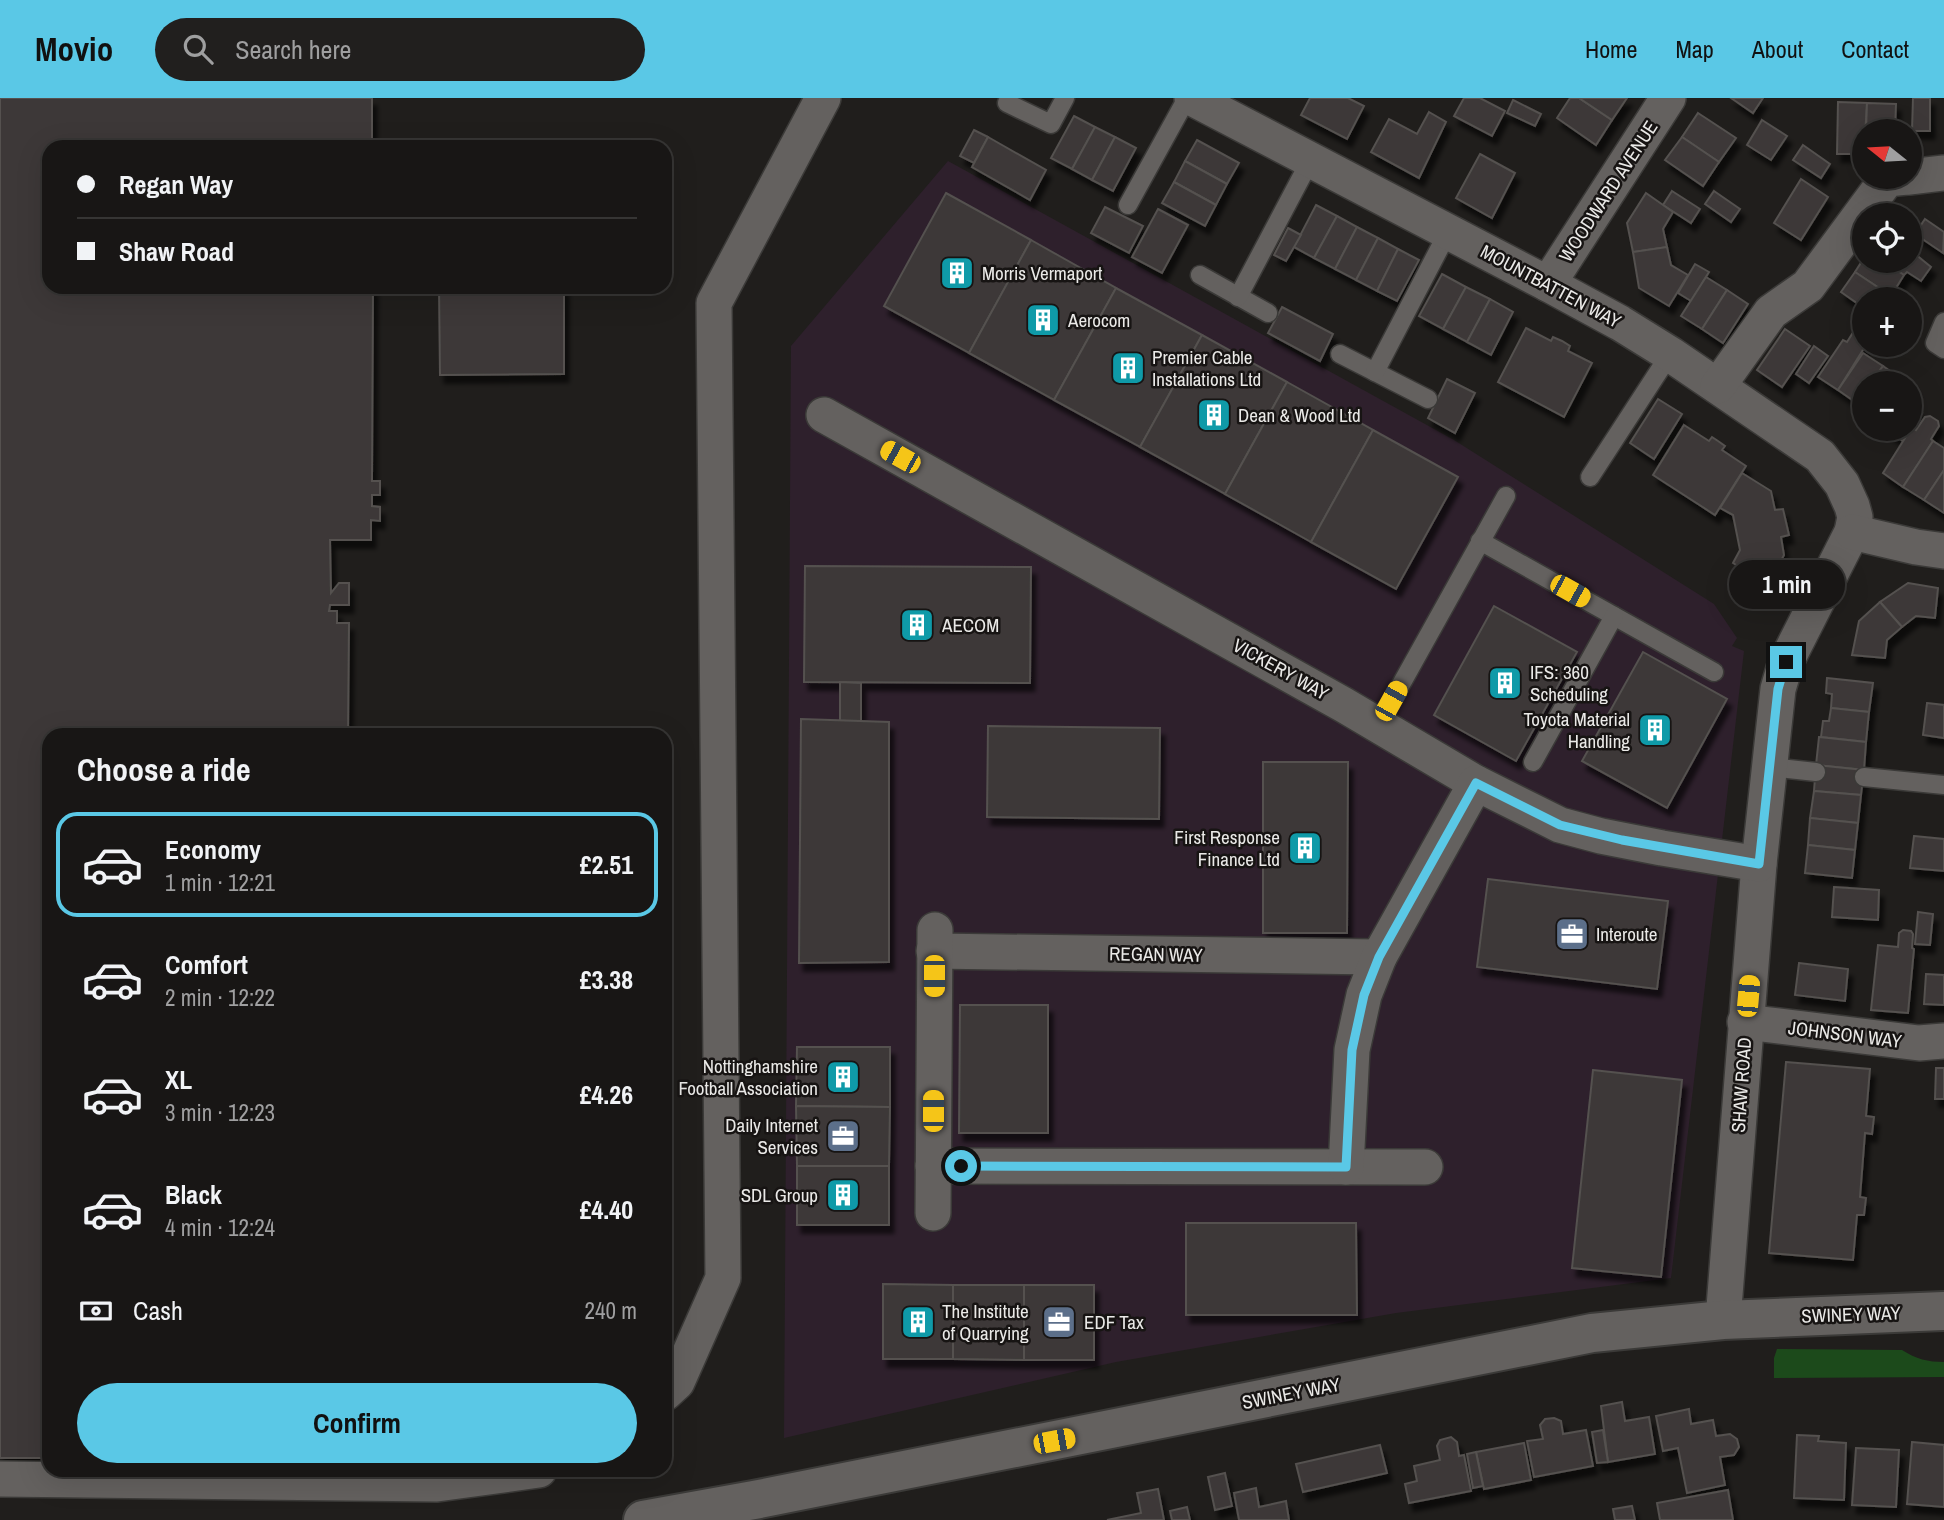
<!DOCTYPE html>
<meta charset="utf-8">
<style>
:root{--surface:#181615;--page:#211f1e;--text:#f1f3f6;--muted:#9f9fa0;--line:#363534;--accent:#5ac8e6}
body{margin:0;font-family:"Archivo Narrow",sans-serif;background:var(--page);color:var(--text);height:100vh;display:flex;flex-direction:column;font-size:26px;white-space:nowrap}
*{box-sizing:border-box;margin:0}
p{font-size:23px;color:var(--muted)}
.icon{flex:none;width:38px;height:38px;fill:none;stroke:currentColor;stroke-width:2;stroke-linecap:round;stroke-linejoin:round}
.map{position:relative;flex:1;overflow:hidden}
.sheet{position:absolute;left:42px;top:630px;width:630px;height:749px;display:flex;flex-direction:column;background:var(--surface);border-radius:21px;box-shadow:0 7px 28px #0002,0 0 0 2px var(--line)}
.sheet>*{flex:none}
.banner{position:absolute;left:42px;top:42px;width:630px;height:154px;border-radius:21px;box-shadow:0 7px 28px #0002,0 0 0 2px var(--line);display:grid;align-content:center;height:154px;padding:0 35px;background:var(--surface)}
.needle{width:46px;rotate:288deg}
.controls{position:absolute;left:1852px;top:21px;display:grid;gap:14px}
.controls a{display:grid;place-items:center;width:70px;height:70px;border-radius:50%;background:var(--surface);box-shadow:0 7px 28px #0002,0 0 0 2px var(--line);font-size:35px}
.end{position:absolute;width:32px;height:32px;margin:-16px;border:9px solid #5ac8e6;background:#111;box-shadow:0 0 0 4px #111}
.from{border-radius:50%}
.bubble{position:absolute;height:49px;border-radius:24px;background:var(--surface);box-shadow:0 7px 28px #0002,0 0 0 2px var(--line);font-size:23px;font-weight:700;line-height:49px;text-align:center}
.car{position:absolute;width:21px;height:42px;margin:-21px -10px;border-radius:9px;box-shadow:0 0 5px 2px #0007;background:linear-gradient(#f5c518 24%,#345 0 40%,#f5c518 0 76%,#345 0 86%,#f5c518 0)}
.banner b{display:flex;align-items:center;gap:24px;height:66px;font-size:26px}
.banner b+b{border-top:2px solid var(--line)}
.banner i{width:18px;height:18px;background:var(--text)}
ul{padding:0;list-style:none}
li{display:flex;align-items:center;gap:21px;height:105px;margin:0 14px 10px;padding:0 21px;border:4px solid transparent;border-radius:21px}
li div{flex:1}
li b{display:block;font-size:26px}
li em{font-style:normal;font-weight:700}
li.selected{border-color:var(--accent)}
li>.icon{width:63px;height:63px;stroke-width:1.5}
h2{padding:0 35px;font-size:32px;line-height:84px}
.pay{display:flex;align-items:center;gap:18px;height:77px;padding:0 35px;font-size:26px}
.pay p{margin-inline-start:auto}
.button{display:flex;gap:14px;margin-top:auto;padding:14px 35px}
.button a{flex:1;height:80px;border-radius:42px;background:var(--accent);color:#111;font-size:28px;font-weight:700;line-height:80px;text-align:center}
header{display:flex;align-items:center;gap:42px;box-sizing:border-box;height:98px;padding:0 35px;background:var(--accent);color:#111}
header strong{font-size:33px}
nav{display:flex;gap:38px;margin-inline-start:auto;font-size:24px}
.search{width:490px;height:63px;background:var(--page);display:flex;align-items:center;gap:18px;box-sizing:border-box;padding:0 24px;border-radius:38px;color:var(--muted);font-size:26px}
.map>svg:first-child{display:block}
.commercial{fill:#2e202c}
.green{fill:#1c4a1b}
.building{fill:#3c3938;stroke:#54514f;stroke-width:2;filter:url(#shadow)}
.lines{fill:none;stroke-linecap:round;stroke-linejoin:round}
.service-casing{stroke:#3b3a38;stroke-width:21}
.minor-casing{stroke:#3b3a38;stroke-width:38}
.tertiary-casing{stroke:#3b3a38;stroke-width:42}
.service{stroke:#64615f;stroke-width:18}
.minor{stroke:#64615f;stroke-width:35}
.tertiary{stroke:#64615f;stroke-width:38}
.route{stroke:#5ac8e6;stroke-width:9}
.labels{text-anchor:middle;stroke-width:5;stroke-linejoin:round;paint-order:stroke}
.street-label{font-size:19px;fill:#eae9e7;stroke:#171413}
.poi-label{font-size:19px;fill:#eae9e7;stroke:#171413;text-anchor:start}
</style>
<header>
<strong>Movio</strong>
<div class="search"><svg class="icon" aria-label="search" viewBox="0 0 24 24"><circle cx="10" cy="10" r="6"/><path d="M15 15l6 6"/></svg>Search here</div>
<nav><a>Home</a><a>Map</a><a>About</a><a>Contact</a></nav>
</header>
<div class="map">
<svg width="1944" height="1422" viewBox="0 0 1944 1422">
<defs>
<filter id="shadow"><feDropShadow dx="4.5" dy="8" stdDeviation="2" flood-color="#0009"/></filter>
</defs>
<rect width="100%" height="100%" fill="#201e1c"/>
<polygon class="commercial" points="948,63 1454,342 1714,506 1737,540 1732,548 1744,553 1671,1180 1396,1215 1116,1264 784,1340 791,248"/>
<path class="green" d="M1777,1251L1902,1252C1916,1261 1928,1264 1944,1264V1279L1774,1280V1260Z"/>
<g class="building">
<polygon points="0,0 372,0 372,49 49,49 49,189 373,189 372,383 380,383 380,397 372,397 372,408 380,409 380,423 371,422 371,442 330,442 331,495 339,485 349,485 349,507 330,507 329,513 337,513 337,525 349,525 348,637 49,637 49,1360 0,1360"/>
<polygon points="1310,0 1348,0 1364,8 1347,41 1301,17"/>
<polygon points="1464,0 1480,0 1505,13 1492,38 1454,18"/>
<polygon points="1570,0 1579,0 1612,22 1596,47 1557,20"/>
<polygon points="1579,0 1627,0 1612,22"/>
<polygon points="1731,0 1763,0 1753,15"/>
<polygon points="1913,0 1930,0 1930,33 1912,33"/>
<polygon points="1513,2 1541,16 1535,28 1507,15"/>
<polygon points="1838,4 1867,5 1864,56 1837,56"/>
<polygon points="1867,5 1896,6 1895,33 1866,33"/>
<polygon points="1429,14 1446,24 1419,80 1371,54 1389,21 1417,36"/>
<polygon points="1698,15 1736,40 1719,64 1682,39"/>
<polygon points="1074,18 1095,29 1072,71 1051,60"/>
<polygon points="1762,22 1787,38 1771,62 1747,47"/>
<polygon points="1095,29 1115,39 1092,82 1072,71"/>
<polygon points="974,32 988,39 974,65 960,58"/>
<polygon points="988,39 1046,72 1030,102 972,69"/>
<polygon points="1115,39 1136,50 1113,93 1092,82"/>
<polygon points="1682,39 1719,64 1703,88 1665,62"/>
<polygon points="1197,42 1239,65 1227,86 1185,63"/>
<polygon points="1803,47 1830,66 1821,80 1793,62"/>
<polygon points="1480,56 1515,75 1492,120 1456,100"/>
<polygon points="1185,63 1227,86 1216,107 1174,84"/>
<polygon points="1801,81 1828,99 1801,142 1774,125"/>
<polygon points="1174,84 1216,107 1205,128 1162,105"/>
<polygon points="1672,93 1700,111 1691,125 1663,107"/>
<polygon points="1714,93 1740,111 1731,124 1705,106"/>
<polygon points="946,95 1031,142 969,255 884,208"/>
<polygon points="1646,95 1673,114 1663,131 1667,149 1633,154 1627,125"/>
<polygon points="1316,107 1337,118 1314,160 1294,149"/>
<polygon points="1105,109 1143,128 1129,155 1091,135"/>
<polygon points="1158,111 1188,127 1162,175 1132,159"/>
<polygon points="1337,118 1357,129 1335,171 1314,160"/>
<polygon points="1925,121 1944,134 1943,155 1915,136"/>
<polygon points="1357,129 1378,140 1356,182 1335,171"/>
<polygon points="1288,130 1301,137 1286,163 1274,157"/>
<polygon points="1378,140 1398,151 1377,193 1356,182"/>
<polygon points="1031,142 1116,190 1054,302 969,255"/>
<polygon points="1667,149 1671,167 1688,177 1669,208 1639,190 1633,154"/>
<polygon points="1398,151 1419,162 1397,203 1377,193"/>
<polygon points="1909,151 1931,169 1921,183 1907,174 1904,177 1883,163 1909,163"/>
<polygon points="1864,160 1864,163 1883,163 1904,177 1891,198 1855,174"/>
<polygon points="1695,166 1709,174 1691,203 1678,195"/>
<polygon points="1855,174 1891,198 1888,201 1864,201 1864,210 1841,194"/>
<polygon points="1442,176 1466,189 1443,231 1419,218"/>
<polygon points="1706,179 1727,192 1702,231 1681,218"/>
<polygon points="439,189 564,189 564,276 440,277"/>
<polygon points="1466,189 1490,201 1467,244 1443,231"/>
<polygon points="1116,190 1202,237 1140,349 1054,302"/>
<polygon points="1727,192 1748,206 1723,245 1702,231"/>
<polygon points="1490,201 1513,214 1491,257 1467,244"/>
<polygon points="1282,209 1333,236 1320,263 1268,235"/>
<polygon points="1526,230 1551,243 1553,239 1562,243 1570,248 1568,253 1592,265 1564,319 1498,284"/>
<polygon points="1785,231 1810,248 1782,289 1757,272"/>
<polygon points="1861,232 1864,234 1864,247 1866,247 1838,292 1818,279 1843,242 1847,244 1854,233"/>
<polygon points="1202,237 1287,284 1225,396 1140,349"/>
<polygon points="1814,248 1828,258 1809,285 1796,276"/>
<polygon points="1863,255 1883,268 1871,285 1864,285 1864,297 1858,306 1838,292"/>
<polygon points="1883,268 1903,282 1900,285 1871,285"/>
<polygon points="1447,281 1475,295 1455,335 1428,320"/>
<polygon points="1287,284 1373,332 1311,444 1225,396"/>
<polygon points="1658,301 1682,316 1654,361 1630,345"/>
<polygon points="1909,307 1922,315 1903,343 1885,331 1909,331"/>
<polygon points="1930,318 1938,323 1939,328 1931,341 1933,343 1903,389 1883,375 1912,329 1916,332 1925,319"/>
<polygon points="1684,327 1709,343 1712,339 1718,343 1725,348 1722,352 1746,368 1715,417 1653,377"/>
<polygon points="1373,332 1458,379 1396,491 1311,444"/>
<polygon points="1933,343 1944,350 1944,372 1924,402 1903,389"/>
<polygon points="1944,372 1944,415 1924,402"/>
<polygon points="1742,375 1771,393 1775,412 1783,411 1789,437 1781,439 1784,457 1768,487 1733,465 1740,452 1733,417 1720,410"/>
<polygon points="805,468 1031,469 1030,585 804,584"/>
<polygon points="1908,485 1938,490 1935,520 1916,518 1902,529 1880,504"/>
<polygon points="1880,504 1902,529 1887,542 1885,560 1852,557 1859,523"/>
<polygon points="1494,508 1577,554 1516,663 1434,617"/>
<polygon points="1643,554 1727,601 1667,710 1582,663"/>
<polygon points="1827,580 1873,585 1869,614 1831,610 1832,596 1826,595"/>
<polygon points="840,584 861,585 861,623 840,623"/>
<polygon points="1927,605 1944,607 1944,640 1923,637"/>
<polygon points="1831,610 1869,614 1866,644 1821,639 1823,623 1829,623"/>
<polygon points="801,621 889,624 889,864 799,865"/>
<polygon points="988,628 1160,630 1159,721 987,719"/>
<polygon points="1819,639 1866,644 1864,672 1816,667"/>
<polygon points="1263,664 1348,664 1347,835 1263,835"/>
<polygon points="1816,667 1864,672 1861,697 1814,693"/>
<polygon points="1814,693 1861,697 1858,725 1810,720"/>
<polygon points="1810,720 1858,725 1855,752 1808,747"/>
<polygon points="1914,738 1944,741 1944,773 1910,770"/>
<polygon points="1808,747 1855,752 1852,780 1805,775"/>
<polygon points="1488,781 1668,803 1657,891 1477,869"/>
<polygon points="1834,789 1879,792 1878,822 1832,819"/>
<polygon points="1918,814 1933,816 1930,847 1915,846"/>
<polygon points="1903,832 1911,833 1913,836 1912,850 1914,851 1908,915 1871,912 1878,847 1898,849 1899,835"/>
<polygon points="1799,865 1848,871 1845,903 1795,897"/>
<polygon points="1926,876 1944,877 1944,907 1924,906"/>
<polygon points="960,907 1048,907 1048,1035 959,1035"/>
<polygon points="797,949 890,949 890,1009 796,1008"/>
<polygon points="1786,964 1870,971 1866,1018 1874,1019 1872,1036 1865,1035 1860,1099 1866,1100 1864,1117 1857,1117 1853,1162 1769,1155"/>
<polygon points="1936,970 1944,970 1944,1001 1935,1001"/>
<polygon points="1593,972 1682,982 1661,1179 1572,1170"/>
<polygon points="796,1008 890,1009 889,1068 797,1068"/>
<rect x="797" y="1068" width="92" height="59"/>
<polygon points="1186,1125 1356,1125 1357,1217 1186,1217"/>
<polygon points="883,1186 953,1187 953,1261 883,1261"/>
<polygon points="953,1187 1024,1187 1024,1262 953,1261"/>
<rect x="1024" y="1187" width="70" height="75"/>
<polygon points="1622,1304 1625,1323 1649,1319 1655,1356 1608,1364 1601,1308"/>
<polygon points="1689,1311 1691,1326 1713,1322 1716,1338 1730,1336 1737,1341 1739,1349 1734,1357 1720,1359 1725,1387 1687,1395 1678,1350 1663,1353 1656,1318"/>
<polygon points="1554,1320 1561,1323 1563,1336 1586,1332 1593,1368 1534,1379 1527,1343 1543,1341 1540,1327 1545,1321"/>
<polygon points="1603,1332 1608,1364 1597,1365 1592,1334"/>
<polygon points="1797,1337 1819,1338 1818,1343 1846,1345 1844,1402 1794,1400"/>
<polygon points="1451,1339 1457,1344 1459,1358 1464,1357 1471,1393 1409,1405 1405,1386 1417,1383 1414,1368 1440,1362 1437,1348 1440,1342"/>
<polygon points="1912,1344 1944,1347 1944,1409 1907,1406"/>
<polygon points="1524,1345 1531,1382 1484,1391 1476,1354"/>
<polygon points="1380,1347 1387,1375 1303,1394 1296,1366"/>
<polygon points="1856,1350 1899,1352 1896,1409 1852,1407"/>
<polygon points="1476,1354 1483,1388 1473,1390 1467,1356"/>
<polygon points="1225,1375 1232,1408 1215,1412 1208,1379"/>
<polygon points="1256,1390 1259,1409 1286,1403 1289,1422 1239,1422 1234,1395"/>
<polygon points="1158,1391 1164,1422 1107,1422 1141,1415 1137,1395"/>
<polygon points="1728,1392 1733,1422 1660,1422 1657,1405"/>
<polygon points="1632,1408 1635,1422 1615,1422 1613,1411"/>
<polygon points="1187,1409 1190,1422 1172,1422 1170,1413"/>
</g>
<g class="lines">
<g class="service-casing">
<g id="service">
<polyline points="1007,5 1051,26 1065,0"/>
<polyline points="1128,107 1187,0"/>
<polyline points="1200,177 1268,215"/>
<polyline points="1238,199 1311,61"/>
<polyline points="1944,224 1935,245 1944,251"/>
<polyline points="1340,256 1428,301"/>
<polyline points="1375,274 1448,134"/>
<polyline points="1590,379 1670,256"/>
<polyline points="1480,443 1714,574"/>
<polyline points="1379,626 1506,398"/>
<polyline points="1533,664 1614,518"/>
<polyline points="1770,669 1816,674"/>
<polyline points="1864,679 1944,687"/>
</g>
</g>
<g class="minor-casing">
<g id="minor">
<polyline points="1192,0 1548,186 1620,225 1670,256 1820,358 1842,386 1852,408 1855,419 1852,434 1786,564 1778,591 1759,766 1723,1222"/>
<polyline points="1909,79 1944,75"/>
<polyline points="1548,186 1668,0"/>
<polyline points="1718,288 1771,214 1808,188 1887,81 1907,79"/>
<polyline points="824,317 1344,607 1476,685 1560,727 1601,738 1662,750 1759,766"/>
<polyline points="1852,434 1916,449 1944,453"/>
<polyline points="934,853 1379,859"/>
<polyline points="1745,924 1919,945 1944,943"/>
<polyline points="933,1068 1425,1069"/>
<polyline points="1346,1069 1352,952 1364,897 1379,859 1476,685"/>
<polyline points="933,1115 935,832"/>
<polyline points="665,1295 677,1284 723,1180 714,205 823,0"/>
<polyline points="0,1381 437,1386 539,1372"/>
</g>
</g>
<g class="tertiary-casing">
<polyline id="tertiary" points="643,1422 754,1402 1592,1235 1723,1222 1944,1213"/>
</g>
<use href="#service" class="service"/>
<use href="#minor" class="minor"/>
<use href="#tertiary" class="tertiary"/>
</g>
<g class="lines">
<polyline class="route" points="961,1068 1346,1069 1352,952 1364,897 1379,859 1476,685 1560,727 1622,742 1759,766 1778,591 1786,564"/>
</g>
<defs>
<g id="building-square" transform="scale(1.75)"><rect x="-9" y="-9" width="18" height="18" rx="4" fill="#0f9aa8" stroke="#171413"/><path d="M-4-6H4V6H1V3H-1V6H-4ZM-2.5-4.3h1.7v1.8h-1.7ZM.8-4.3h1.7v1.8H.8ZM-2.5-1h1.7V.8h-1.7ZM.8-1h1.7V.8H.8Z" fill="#fff"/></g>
<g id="office-square" transform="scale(1.75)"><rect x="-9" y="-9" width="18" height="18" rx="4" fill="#5c6f8a" stroke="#171413"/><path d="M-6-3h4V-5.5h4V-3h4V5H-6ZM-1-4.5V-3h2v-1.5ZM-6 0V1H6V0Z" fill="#fff"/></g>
</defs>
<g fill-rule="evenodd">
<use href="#building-square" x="957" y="175"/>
<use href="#building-square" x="1043" y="222"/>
<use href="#building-square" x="1128" y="270"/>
<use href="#building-square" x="1214" y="317"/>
<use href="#building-square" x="917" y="527"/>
<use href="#building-square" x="1505" y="585"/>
<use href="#building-square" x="1655" y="632"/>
<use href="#building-square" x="1305" y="750"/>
<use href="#office-square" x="1572" y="836"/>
<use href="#building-square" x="843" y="979"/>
<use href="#office-square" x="843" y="1038"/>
<use href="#building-square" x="843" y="1097"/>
<use href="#building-square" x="918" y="1224"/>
<use href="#office-square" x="1059" y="1224"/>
</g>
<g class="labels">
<g class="street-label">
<text transform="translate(1608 93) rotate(-57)" y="7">WOODWARD AVENUE</text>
<text transform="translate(1551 188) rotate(28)" y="7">MOUNTBATTEN WAY</text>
<text transform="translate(1281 571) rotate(29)" y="7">VICKERY WAY</text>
<text transform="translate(1156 856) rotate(1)" y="7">REGAN WAY</text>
<text transform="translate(1845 936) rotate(7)" y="7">JOHNSON WAY</text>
<text transform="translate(1741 987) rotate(-86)" y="7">SHAW ROAD</text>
<text transform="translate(1851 1216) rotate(-2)" y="7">SWINEY WAY</text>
<text transform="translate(1291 1295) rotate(-11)" y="7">SWINEY WAY</text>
</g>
<g class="poi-label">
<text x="982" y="182">Morris Vermaport</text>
<text x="1068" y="229">Aerocom</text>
<text x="1152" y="266">Premier Cable<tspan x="1152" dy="22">Installations Ltd</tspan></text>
<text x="1238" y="324">Dean &amp; Wood Ltd</text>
<text x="942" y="534">AECOM</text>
<text x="1530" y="581">IFS: 360<tspan x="1530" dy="22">Scheduling</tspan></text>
<text x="1630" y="628" text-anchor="end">Toyota Material<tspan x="1630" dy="22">Handling</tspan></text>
<text x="1280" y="746" text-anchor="end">First Response<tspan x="1280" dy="22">Finance Ltd</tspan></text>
<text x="1596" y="843">Interoute</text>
<text x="818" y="975" text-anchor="end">Nottinghamshire<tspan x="818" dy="22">Football Association</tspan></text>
<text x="818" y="1034" text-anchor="end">Daily Internet<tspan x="818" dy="22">Services</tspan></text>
<text x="818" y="1104" text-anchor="end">SDL Group</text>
<text x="942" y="1220">The Institute<tspan x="942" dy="22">of Quarrying</tspan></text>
<text x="1084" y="1231">EDF Tax</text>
</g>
</g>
</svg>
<div class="controls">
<a><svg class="needle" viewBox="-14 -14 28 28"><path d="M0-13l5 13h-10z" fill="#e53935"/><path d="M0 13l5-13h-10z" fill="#9f9fa0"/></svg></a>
<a><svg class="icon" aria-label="locate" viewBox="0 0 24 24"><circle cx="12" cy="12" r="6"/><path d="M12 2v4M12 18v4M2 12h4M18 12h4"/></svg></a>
<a>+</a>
<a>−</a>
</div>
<i class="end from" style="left:961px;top:1068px"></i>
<i class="end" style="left:1786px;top:564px"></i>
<div class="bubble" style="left:1729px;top:462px;width:116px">1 min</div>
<i class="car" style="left:900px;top:359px;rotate:299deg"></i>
<i class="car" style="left:1570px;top:493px;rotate:119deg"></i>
<i class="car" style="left:1391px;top:603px;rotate:29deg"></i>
<i class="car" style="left:934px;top:878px;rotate:180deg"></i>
<i class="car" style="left:1748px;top:898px;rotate:5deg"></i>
<i class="car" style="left:933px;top:1013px;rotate:0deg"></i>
<i class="car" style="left:1054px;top:1343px;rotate:79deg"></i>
<div class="banner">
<b><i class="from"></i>Regan Way</b>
<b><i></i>Shaw Road</b>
</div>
<section class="sheet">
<h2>Choose a ride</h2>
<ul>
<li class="selected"><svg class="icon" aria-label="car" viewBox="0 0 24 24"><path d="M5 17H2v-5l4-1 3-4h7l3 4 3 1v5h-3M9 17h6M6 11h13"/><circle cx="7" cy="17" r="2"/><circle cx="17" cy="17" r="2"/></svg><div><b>Economy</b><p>1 min · 12:21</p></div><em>£2.51</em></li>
<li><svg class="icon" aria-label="car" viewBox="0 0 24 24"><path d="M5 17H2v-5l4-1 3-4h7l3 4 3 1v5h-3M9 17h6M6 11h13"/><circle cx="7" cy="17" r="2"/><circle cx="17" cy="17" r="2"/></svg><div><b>Comfort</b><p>2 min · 12:22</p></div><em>£3.38</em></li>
<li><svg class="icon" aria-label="car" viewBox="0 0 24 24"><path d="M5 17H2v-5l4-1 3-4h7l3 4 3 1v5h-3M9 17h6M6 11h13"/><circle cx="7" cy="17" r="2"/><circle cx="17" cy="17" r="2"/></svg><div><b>XL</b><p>3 min · 12:23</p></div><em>£4.26</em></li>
<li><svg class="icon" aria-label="car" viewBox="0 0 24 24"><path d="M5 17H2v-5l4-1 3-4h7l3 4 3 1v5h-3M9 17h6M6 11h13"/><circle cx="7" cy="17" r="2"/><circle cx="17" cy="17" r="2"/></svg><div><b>Black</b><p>4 min · 12:24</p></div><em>£4.40</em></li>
</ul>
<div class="pay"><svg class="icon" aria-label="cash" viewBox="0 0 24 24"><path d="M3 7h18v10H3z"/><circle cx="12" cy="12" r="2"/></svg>Cash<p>240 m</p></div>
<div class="button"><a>Confirm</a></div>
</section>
</div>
